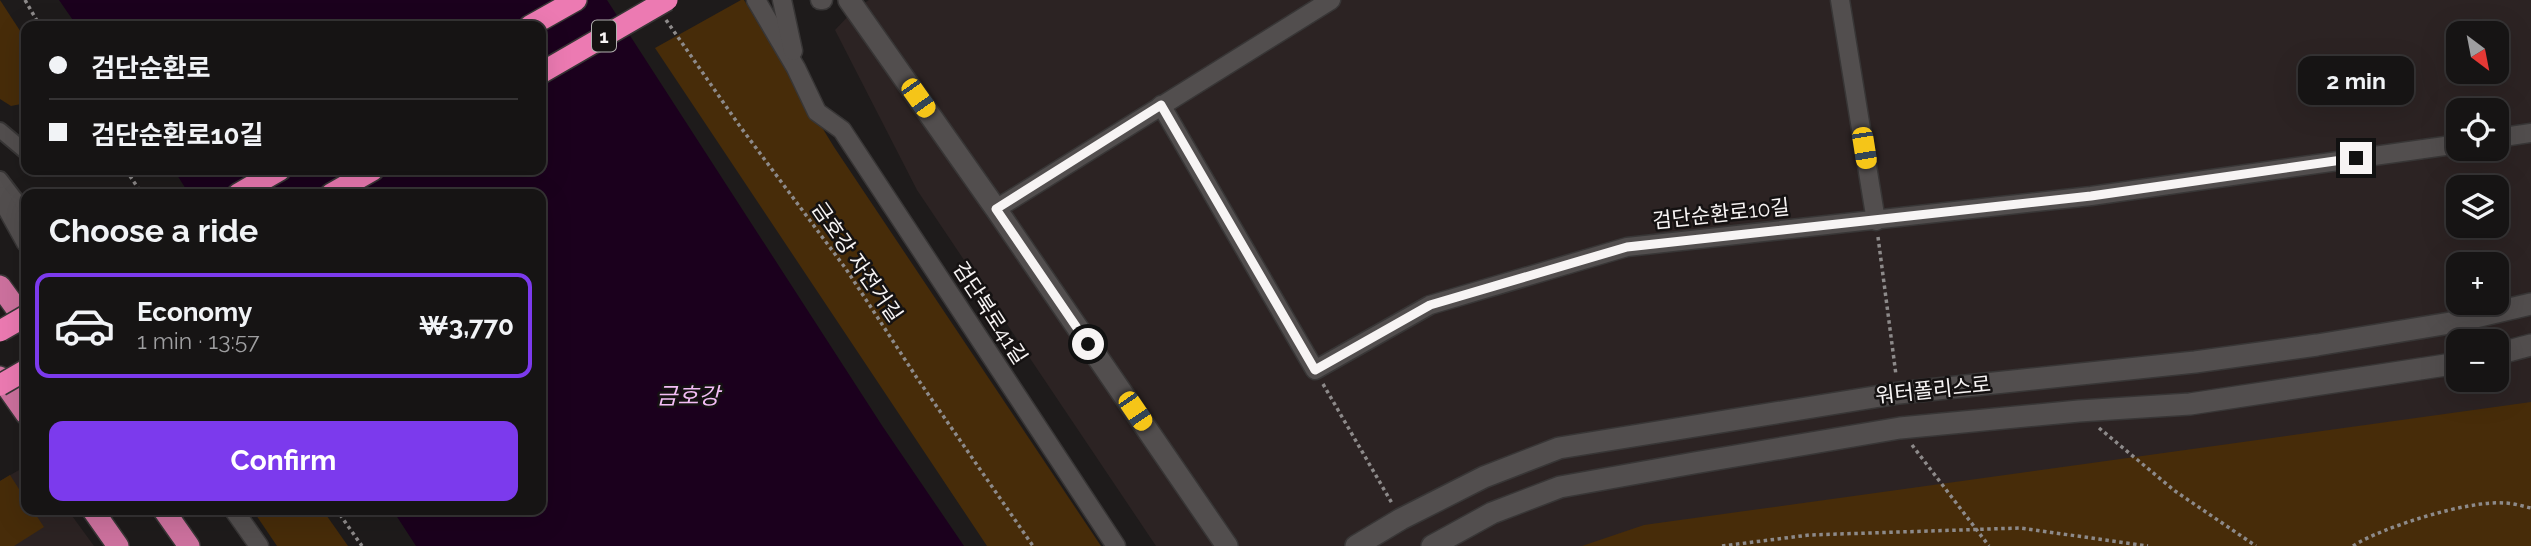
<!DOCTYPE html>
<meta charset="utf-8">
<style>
:root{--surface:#161414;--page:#232122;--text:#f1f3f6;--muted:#9e9ea0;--line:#353334;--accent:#7c3aed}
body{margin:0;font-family:Raleway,"Noto Sans KR",sans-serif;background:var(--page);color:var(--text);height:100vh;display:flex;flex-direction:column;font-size:26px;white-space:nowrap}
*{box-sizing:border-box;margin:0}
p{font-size:23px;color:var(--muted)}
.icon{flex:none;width:38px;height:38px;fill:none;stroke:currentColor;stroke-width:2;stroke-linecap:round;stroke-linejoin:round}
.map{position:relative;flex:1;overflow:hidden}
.details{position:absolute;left:21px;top:189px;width:525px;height:326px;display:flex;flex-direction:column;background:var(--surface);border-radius:14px;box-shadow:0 7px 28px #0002,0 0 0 2px var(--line)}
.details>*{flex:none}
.hud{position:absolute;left:21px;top:21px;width:525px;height:154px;border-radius:14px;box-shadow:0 7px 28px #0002,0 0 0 2px var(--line);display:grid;align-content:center;height:154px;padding:0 28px;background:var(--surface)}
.needle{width:46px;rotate:148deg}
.buttons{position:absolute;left:2446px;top:21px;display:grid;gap:14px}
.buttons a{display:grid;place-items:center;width:63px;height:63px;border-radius:14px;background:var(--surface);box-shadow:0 7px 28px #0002,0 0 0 2px var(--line);font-size:35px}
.end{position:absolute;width:32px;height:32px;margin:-16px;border:9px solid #f7f4f4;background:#111;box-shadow:0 0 0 4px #111}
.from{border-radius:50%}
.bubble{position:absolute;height:49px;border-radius:14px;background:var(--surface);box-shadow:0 7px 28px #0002,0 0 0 2px var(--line);font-size:23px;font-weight:700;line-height:49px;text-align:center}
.car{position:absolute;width:21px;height:42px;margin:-21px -10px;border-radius:9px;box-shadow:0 0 5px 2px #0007;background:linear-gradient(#f5c518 24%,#345 0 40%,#f5c518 0 76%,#345 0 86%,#f5c518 0)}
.hud b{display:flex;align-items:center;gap:24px;height:66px;font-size:26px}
.hud b+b{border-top:2px solid var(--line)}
.hud i{width:18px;height:18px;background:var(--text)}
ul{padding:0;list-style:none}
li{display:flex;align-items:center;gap:21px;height:105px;margin:0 14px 10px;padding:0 14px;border:4px solid transparent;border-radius:14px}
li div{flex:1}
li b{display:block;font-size:26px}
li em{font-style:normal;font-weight:700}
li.selected{border-color:var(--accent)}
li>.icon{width:63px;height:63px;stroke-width:1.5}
h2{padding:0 28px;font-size:32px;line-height:84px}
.button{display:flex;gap:14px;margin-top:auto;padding:14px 28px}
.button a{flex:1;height:80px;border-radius:14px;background:var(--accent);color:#fff;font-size:28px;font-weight:700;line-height:80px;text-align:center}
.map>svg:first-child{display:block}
.built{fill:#2c2323;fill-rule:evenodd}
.green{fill:#472c09}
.water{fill:#1b001d}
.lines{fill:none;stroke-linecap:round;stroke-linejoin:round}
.pedestrian-casing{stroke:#383636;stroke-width:18}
.minor-casing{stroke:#383636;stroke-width:21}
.tertiary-casing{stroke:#383636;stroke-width:24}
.secondary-casing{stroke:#383636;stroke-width:24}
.trunk-casing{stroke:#383636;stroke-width:24}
.motorway-casing{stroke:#383636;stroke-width:24}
.path{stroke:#8d8a8a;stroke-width:3.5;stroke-dasharray:3.5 3.5;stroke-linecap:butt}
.pedestrian{stroke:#524e4e;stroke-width:14}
.minor{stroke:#524e4e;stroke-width:18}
.tertiary{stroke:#524e4e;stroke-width:21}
.secondary{stroke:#524e4e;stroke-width:21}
.trunk{stroke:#cd719e;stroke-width:21}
.motorway{stroke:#ec7ab2;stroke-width:21}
.motorway-bridge-casing{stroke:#383636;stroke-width:24;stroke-linecap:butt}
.motorway-bridge{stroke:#ec7ab2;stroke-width:21}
.route{stroke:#f7f4f4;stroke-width:9}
.labels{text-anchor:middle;stroke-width:5;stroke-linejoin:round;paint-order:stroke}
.shield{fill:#151212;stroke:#b3b0b0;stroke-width:2}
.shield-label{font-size:19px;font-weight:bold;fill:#f7f4f4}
.street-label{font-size:21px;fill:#f7f4f4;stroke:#151212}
.water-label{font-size:23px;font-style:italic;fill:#f3bdf5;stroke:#151212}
</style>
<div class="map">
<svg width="2531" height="546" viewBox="0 0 2531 546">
<rect width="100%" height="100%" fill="#1e1b1b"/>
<g class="built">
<path d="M869,0H2531V546H1156L917,190L835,30L855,9ZM2459,33H2497V72H2459ZM2459,110H2497V149H2459ZM2459,187H2497V226H2459ZM2459,264H2497V303H2459ZM2459,341H2497V380H2459Z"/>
<polygon points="26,466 26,509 67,509 94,546 0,546 0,481"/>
</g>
<g class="green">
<polygon points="0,0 26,40 26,103 11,106 0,99"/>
<polygon points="741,0 744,0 834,147 1101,546 987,546 655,48"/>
<polygon points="2531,402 2531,546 1582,546 1644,525"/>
<polygon points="10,475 26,500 26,509 32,509 44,527 14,546 0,546 0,481"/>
<polygon points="252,509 322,509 348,546 277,546"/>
</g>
<polygon class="water" points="59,0 607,0 883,427 964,546 416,546 392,509 541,509 541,194 189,194 174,170 541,170 541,26 77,26"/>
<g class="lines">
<g class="pedestrian-casing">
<g id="pedestrian">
<polyline points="0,130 26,152"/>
<polyline points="0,179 26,213"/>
</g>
</g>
<g class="minor-casing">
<g id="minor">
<polyline points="756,0 796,68 817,112 842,130 1116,546"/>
<polyline points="782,0 793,51"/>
<polyline points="820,0 823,0"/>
<polyline points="1840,0 1876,221"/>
<polyline points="1161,105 1315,370 1430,305 1627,247 2091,196 2459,144"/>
<polyline points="2497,138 2531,133"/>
<polyline points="0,196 26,243"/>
<polyline points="996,209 1331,0"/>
<polyline points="233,509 259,546"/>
</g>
</g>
<g class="tertiary-casing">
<polyline id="tertiary" points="849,0 996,209 1227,546"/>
</g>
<g class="secondary-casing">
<g id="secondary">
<polyline points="2497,354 2531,345"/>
<polyline points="1356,546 1401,519 1484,477 1559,448 1899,393 2195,362 2317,345 2450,323 2531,304"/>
<polyline points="1432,546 1492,513 1560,487 1694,463 1900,428 2079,411 2190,404 2459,363"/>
</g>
</g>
<g class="trunk-casing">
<g id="trunk">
<polyline points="0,286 26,322"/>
<polyline points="0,377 26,414"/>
<polyline points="92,509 118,546"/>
<polyline points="163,509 189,546"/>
</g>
</g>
<g class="motorway-casing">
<g id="motorway">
<polyline points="530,26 576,0"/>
<polyline points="238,194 280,170"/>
<polyline points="331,194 373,170"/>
</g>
</g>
<g class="path">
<polyline points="25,0 40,26"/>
<polyline points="666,20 739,125 846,269 917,378 1033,546"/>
<polyline points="126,170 142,194"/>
<polyline points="1878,237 1896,375"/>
<polyline points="1323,384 1393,505"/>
<polyline points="2099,428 2175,491 2256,546"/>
<polyline points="1912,445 1989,546"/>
<polyline points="336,509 362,546"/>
<polyline points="1722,546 1809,535 2020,528 2148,546"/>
<path d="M2353,546C2382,527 2469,500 2504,503C2513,503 2522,506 2531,508"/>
</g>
<use href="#pedestrian" class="pedestrian"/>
<use href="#minor" class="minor"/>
<use href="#tertiary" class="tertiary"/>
<use href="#secondary" class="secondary"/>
<use href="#trunk" class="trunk"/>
<use href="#motorway" class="motorway"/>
<g class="motorway-bridge-casing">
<g id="motorway-bridge">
<polyline points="541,73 667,0"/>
<polyline points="0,331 26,316"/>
<polyline points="0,385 26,370"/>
</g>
</g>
<use href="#motorway-bridge" class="motorway-bridge"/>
</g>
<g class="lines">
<polyline class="route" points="1088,344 996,209 1161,105 1315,370 1430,305 1627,247 2091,196 2356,158"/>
</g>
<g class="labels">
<rect class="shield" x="592" y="20.5" width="24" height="31" rx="5"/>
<g class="shield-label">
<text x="604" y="43">1</text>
</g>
<g class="street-label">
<text transform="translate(1721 214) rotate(-6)" y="7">검단순환로10길</text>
<text transform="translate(857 262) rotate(55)" y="7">금호강 자전거길</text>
<text transform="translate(990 313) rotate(57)" y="7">검단북로41길</text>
<text transform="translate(1933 390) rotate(-6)" y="7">워터폴리스로</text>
</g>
<g class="water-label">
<text x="688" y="404">금호강</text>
</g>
</g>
</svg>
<div class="buttons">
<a><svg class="needle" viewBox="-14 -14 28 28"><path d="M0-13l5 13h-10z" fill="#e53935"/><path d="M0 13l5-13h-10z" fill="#9e9ea0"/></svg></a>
<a><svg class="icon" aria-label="locate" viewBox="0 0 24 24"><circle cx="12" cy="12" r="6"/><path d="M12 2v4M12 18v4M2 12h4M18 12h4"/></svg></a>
<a><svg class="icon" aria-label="layers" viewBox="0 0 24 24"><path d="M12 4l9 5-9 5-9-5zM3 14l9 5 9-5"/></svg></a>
<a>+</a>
<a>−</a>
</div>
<i class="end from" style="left:1088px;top:344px"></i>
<i class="end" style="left:2356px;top:158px"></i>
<div class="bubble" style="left:2298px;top:56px;width:116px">2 min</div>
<i class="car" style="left:918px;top:98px;rotate:145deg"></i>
<i class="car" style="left:1864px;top:148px;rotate:171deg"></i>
<i class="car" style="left:1135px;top:411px;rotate:146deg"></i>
<div class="hud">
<b><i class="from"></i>검단순환로</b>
<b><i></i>검단순환로10길</b>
</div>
<section class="details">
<h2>Choose a ride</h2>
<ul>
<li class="selected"><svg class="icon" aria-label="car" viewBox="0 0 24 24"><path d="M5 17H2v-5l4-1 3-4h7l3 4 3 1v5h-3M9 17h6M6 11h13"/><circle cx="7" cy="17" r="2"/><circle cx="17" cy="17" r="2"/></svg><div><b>Economy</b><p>1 min · 13:57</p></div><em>₩3,770</em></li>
</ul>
<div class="button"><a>Confirm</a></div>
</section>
</div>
